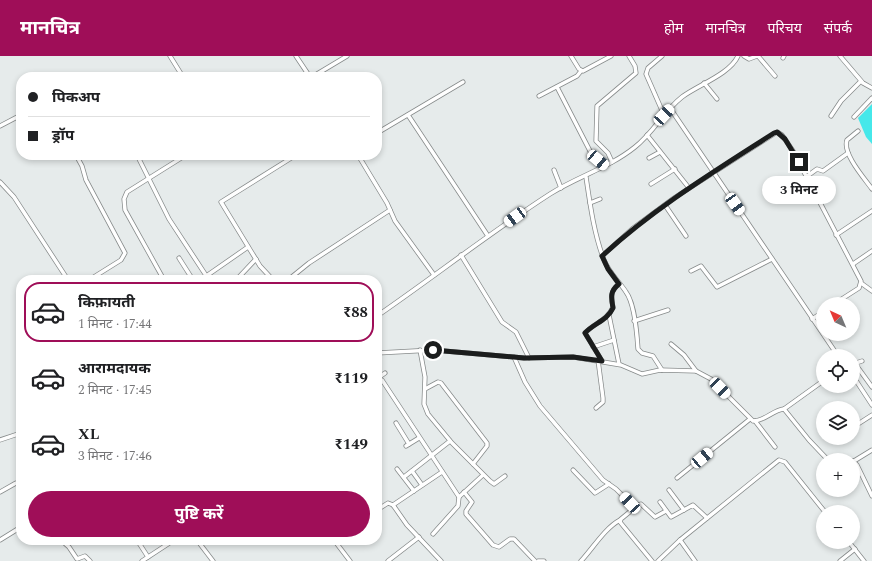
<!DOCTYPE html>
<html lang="hi">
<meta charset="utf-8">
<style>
:root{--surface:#fff;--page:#f6f6f6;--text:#202124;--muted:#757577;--line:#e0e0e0;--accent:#9f0e58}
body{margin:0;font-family:Spectral,"Noto Sans Devanagari",serif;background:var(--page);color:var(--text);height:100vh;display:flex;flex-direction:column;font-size:15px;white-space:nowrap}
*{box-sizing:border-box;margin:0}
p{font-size:13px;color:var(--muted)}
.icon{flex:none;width:22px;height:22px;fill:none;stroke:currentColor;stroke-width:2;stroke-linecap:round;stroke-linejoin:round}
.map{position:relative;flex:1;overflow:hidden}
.panel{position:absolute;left:16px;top:219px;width:366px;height:270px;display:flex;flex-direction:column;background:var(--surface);border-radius:16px;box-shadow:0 2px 6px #0003}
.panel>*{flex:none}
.hud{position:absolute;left:16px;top:16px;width:366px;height:88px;border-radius:16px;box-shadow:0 2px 6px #0003;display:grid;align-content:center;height:88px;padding:0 12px;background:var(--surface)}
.needle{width:26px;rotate:316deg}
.tools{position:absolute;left:816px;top:241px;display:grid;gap:8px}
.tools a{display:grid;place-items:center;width:44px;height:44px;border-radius:50%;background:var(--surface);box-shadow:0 2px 6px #0003;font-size:20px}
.end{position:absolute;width:18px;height:18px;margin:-9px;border:5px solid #1b1d1d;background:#fff;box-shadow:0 0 0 2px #fff}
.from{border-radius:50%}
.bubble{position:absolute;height:28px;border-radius:14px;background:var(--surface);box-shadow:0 2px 6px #0003;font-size:13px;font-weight:700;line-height:28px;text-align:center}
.car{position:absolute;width:12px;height:24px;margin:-12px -6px;border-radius:5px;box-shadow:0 0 3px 1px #0007;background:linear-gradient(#fff 24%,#345 0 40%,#fff 0 76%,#345 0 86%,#fff 0)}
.hud b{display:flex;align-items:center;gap:14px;height:38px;font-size:15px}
.hud b+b{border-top:1px solid var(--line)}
.hud i{width:10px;height:10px;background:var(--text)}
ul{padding:7px 0 0;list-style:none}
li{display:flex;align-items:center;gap:12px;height:60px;margin:0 8px 6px;padding:0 4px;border:2px solid transparent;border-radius:16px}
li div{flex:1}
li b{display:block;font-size:15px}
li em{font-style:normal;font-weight:700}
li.current{border-color:var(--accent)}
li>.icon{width:36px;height:36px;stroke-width:1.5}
.cta{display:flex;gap:8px;margin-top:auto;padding:8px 12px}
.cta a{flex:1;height:46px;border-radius:24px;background:var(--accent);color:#fff;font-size:16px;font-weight:700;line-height:46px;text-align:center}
header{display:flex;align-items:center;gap:24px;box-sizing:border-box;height:56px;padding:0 20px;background:var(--accent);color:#fff}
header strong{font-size:19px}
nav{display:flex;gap:22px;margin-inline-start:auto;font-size:14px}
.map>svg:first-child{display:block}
.water{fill:#46e8ea}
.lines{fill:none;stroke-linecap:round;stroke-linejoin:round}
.minor-casing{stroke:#878b8b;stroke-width:5}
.minor{stroke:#fff;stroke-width:3.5}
.route{stroke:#1b1d1d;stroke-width:5}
</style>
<header>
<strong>मानचित्र</strong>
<nav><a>होम</a><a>मानचित्र</a><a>परिचय</a><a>संपर्क</a></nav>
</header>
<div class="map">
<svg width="872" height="505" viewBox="0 0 872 505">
<rect width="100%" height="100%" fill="#e6ebeb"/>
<polygon class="water" points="872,48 872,88 866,81 858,62"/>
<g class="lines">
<g class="minor-casing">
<g id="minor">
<polyline points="170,0 183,21"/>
<polyline points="296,0 310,21"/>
<polyline points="571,0 579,13 583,15 611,0"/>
<polyline points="662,0 648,12 646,18 664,59"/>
<polyline points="744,0 749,3 757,0"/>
<polyline points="758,0 775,20"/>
<polyline points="840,0 863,27 872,32"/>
<polyline points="783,2 784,0"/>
<polyline points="312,21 347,0"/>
<polyline points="704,27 717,43"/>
<polyline points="557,31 590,95 605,110"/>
<polyline points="539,40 577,20 581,15"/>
<polyline points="670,52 838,300"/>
<polyline points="408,59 488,180"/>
<polyline points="831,60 841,45 861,25"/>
<polyline points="854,61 872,42"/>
<polyline points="0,70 21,59"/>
<path d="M858,75L847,84C842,97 864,122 872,133"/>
<polyline points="377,77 463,26"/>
<polyline points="647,79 689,132"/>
<polyline points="76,99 82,110 86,124 125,197 121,204 89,224"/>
<polyline points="137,99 169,163 209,224"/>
<polyline points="358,99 387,147 395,165 434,219"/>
<polyline points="337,100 339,99"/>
<polyline points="649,102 660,96"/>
<polyline points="612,106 608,97 596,85 597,50 636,17 635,10 629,0"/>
<polyline points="554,114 561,132"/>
<path d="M586,121C590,148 594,178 604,204C609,217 619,225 626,236C635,248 637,278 638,293L642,297L653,300L662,314"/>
<polyline points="806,121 817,113 823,115 848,97"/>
<polyline points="0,126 14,141 68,224"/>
<polyline points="651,128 675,113"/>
<polyline points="590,147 600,143"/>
<polyline points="665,149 686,180"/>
<polyline points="836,179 872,155"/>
<polyline points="461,199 502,266 516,276 529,302"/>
<polyline points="602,200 632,173 674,142 777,76 782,79 793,95 861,225 859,232 834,248"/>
<polyline points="179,202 193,224"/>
<polyline points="853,208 872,195"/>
<polyline points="691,215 701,210 717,231 772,203"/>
<polyline points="239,221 256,203"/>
<polyline points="202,223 248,191"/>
<polyline points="164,224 125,154 124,143 127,136 186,99"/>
<polyline points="273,224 260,210 221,146 296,99"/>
<polyline points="288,224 309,207 390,154"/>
<polyline points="861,227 872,235"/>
<polyline points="609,259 619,308"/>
<path d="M377,260C435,220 491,176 550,138C578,120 609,112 635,91C653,77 664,55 682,41C698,29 730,18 738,0"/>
<polyline points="812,263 823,256"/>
<polyline points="634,265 668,254"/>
<polyline points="671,288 684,299 696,315"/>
<polyline points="593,291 614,284"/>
<polyline points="420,294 425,321 424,348 428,358 452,387 490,425 494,428 505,420"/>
<path d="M377,297L433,294L524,302L573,301L621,309L642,318L660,314L696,315L711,323L753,365C765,365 773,354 784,353L809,384L828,404"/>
<polyline points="514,301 525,326 540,350 603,424 616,433 633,450 632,454 621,463 620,466 652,505"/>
<path d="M602,305L585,277C594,267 607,265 613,251C611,241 610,235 619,228"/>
<polyline points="853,308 862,305"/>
<polyline points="856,309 872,331"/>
<polyline points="853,320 872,349"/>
<polyline points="377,322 382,324 459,441 458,450 433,478"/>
<polyline points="378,322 385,317"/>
<polyline points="425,333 438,326 441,327 487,387 487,390 473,408"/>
<polyline points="596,352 603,346 603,342 598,304"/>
<polyline points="784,353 823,325"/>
<polyline points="755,365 775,391"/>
<polyline points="396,367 409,388"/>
<polyline points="858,368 872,359"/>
<polyline points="0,384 21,377"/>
<polyline points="406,390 419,382"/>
<polyline points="853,405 857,409 872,440"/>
<polyline points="854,405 872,394"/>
<polyline points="397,413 414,435"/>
<polyline points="573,414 595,437 609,428"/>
<polyline points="412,415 422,429"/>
<polyline points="404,421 450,385"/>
<polyline points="677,422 750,363"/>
<polyline points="669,434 684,454"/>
<polyline points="0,436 16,427"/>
<polyline points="464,436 472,446 466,455 466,458 493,489 499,491 510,483 514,483 535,505"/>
<polyline points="459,441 483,419"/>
<polyline points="660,446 671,461 693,449 707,462"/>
<polyline points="393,449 442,416"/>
<polyline points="633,451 641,448 655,461 666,455"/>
<polyline points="377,454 388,447 393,449 407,469 441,505"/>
<polyline points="0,484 21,471"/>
<polyline points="61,484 69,491 77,503 85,500 90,505"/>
<polyline points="137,484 148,501"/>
<polyline points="197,484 213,505"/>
<polyline points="334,484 350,505"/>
<polyline points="680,484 695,505"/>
<polyline points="849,486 864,505"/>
<polyline points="142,505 174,484"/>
<polyline points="388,505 419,481"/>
<polyline points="538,505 544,505"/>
<path d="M581,505C593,492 605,472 620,464"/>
<polyline points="658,505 680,484 779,404 785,406 825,456"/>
<polyline points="840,505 855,493"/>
</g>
</g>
<use href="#minor" class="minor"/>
</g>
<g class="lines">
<path class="route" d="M433,294L524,302L573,301L602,305L585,277C594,267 607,265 613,252C611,241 610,235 619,228L608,213L602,200C654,152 715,115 774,77L777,76L785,83L799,106"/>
</g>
</svg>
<div class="tools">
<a><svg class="needle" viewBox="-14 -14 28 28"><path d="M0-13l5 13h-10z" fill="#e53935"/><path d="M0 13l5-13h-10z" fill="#757577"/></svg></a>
<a><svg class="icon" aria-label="locate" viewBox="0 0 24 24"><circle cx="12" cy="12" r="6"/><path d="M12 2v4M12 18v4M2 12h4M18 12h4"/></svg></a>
<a><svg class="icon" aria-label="layers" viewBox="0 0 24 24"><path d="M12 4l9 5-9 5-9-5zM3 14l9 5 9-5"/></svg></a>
<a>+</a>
<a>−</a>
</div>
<i class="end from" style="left:433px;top:294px"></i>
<i class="end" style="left:799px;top:106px"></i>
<div class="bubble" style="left:762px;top:120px;width:74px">3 मिनट</div>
<i class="car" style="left:664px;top:59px;rotate:43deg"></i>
<i class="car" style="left:598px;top:104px;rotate:130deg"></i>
<i class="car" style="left:735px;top:148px;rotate:145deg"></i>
<i class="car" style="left:515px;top:161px;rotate:234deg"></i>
<i class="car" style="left:720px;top:332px;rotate:136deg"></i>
<i class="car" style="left:702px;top:402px;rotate:50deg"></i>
<i class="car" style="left:630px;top:447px;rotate:317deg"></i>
<div class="hud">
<b><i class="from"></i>पिकअप</b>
<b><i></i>ड्रॉप</b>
</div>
<section class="panel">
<ul>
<li class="current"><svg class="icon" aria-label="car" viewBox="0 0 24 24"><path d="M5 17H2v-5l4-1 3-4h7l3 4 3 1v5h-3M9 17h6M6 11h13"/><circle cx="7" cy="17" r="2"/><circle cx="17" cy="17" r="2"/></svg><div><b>किफ़ायती</b><p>1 मिनट · 17:44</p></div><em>₹88</em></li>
<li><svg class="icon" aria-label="car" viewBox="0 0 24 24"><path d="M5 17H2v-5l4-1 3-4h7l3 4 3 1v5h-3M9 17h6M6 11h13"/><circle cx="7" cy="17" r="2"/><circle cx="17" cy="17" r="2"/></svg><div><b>आरामदायक</b><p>2 मिनट · 17:45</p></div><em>₹119</em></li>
<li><svg class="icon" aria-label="car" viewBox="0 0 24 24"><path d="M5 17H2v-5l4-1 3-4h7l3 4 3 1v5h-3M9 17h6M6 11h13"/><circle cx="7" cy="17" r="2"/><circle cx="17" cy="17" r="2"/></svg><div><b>XL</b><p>3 मिनट · 17:46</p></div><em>₹149</em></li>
</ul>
<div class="cta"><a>पुष्टि करें</a></div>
</section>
</div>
